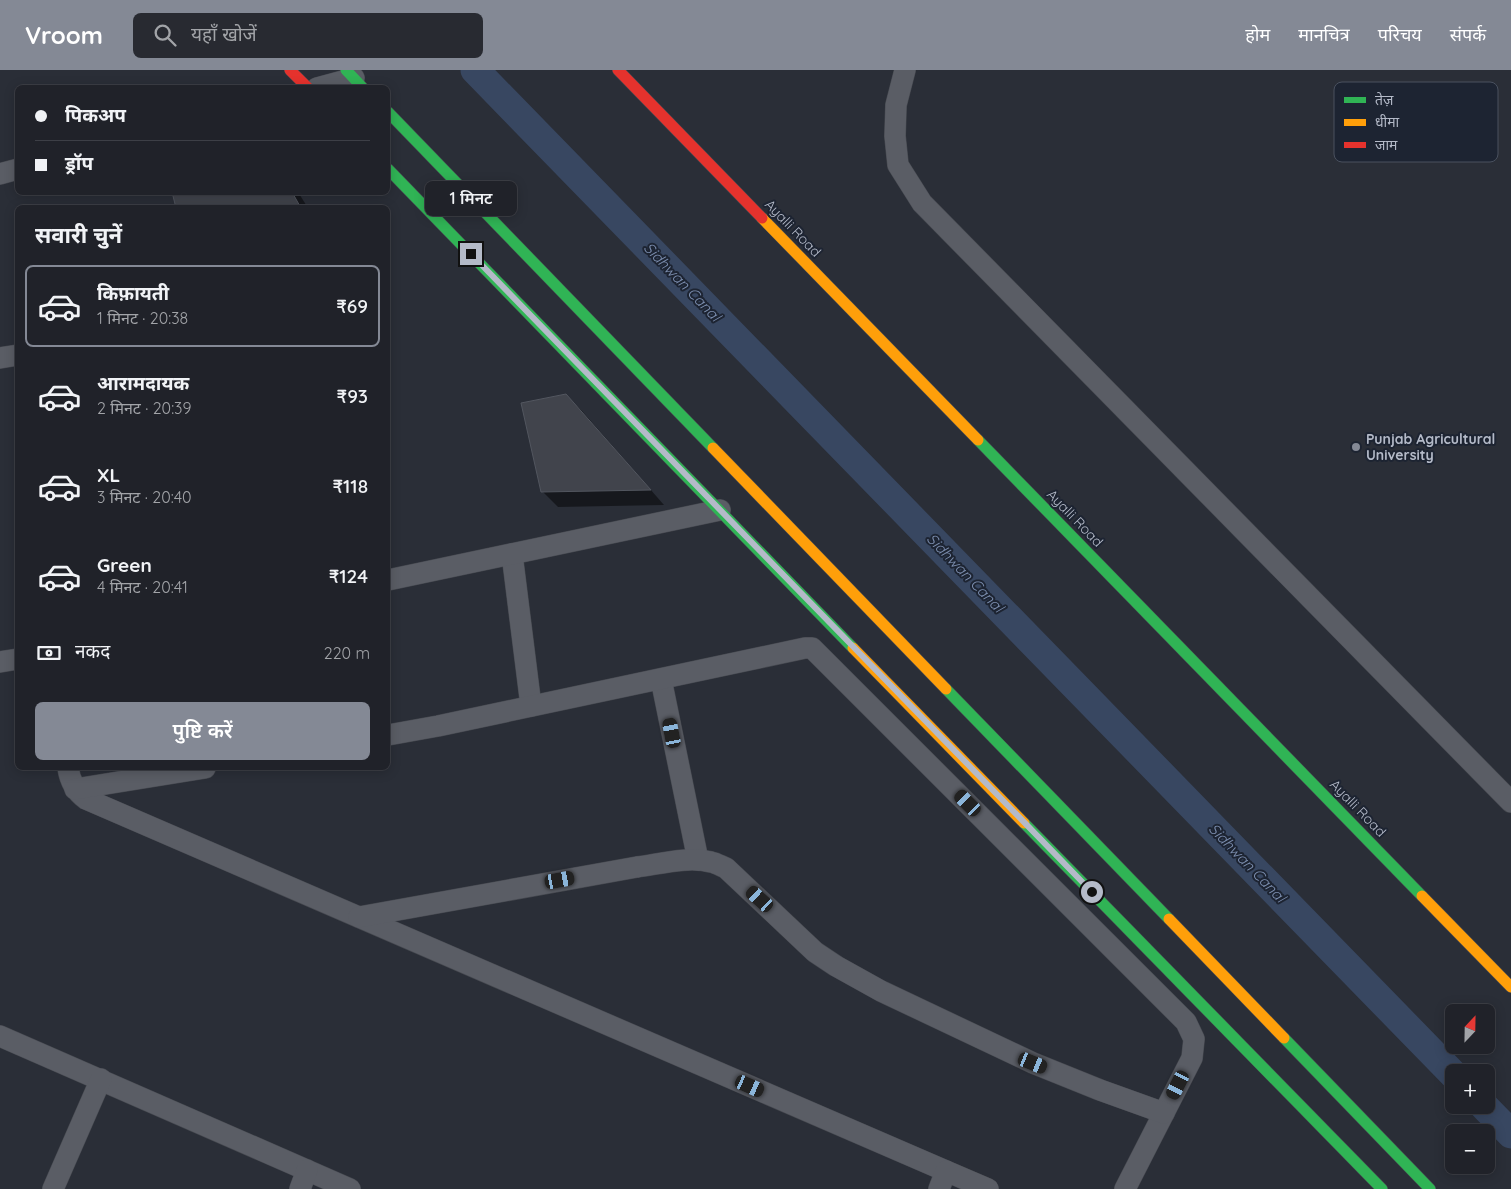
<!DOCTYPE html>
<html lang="hi">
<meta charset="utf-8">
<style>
:root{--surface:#202229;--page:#282a31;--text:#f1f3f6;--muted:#a2a4a8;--line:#3d3f46;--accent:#848995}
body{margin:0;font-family:Quicksand,"Noto Sans Devanagari",sans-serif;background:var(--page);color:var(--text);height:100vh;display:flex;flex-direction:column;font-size:19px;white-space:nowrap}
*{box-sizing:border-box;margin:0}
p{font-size:16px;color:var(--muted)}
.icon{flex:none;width:28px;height:28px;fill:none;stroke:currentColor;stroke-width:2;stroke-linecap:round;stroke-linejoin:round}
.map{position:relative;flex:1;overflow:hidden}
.panel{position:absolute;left:15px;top:135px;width:375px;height:565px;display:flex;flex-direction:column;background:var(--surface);border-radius:8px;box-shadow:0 2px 12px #0003,0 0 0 1px var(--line)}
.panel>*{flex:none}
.top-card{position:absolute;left:15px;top:15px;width:375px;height:110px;border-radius:8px;box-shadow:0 2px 12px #0003,0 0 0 1px var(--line);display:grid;align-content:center;height:110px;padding:0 20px;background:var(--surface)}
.needle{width:32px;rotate:22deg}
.buttons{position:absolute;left:1445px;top:934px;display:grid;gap:10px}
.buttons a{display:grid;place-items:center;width:50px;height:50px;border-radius:8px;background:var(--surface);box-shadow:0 2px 12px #0003,0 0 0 1px var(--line);font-size:25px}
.end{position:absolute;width:22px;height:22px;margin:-11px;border:6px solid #b4bac8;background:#111;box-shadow:0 0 0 2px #111}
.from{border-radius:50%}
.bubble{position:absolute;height:35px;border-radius:8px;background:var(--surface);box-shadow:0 2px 12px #0003,0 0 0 1px var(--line);font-size:16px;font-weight:600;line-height:35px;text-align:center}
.car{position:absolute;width:15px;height:30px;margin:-15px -8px;border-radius:6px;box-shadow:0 0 4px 1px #0007;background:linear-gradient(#222 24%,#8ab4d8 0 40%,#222 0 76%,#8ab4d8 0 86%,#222 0)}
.top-card b{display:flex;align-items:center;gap:18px;height:48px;font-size:19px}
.top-card b+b{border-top:1px solid var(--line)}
.top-card i{width:12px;height:12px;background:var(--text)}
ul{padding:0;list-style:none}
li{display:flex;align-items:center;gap:15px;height:82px;margin:0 10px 8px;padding:0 10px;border:2px solid transparent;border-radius:8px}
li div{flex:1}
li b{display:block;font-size:19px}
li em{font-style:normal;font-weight:600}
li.selected{border-color:var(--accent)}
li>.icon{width:45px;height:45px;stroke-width:1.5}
h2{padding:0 20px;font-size:22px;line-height:60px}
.pay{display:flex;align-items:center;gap:12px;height:55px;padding:0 20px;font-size:19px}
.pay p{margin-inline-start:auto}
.button{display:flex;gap:10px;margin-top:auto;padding:10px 20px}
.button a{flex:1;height:58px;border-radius:8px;background:var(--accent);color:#fff;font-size:20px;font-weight:600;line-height:58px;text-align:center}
header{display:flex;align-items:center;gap:30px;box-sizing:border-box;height:70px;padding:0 25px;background:var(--accent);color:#fff}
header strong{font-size:24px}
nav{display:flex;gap:28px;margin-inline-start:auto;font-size:18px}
.search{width:350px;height:45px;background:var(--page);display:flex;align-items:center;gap:12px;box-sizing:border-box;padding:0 18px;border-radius:8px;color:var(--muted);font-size:19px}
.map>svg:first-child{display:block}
.shadow{fill:#0007}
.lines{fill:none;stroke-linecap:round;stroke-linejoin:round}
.canal{stroke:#384761;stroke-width:29}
.building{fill:#41444c;stroke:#52565f}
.street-casing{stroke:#464950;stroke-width:22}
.fast-casing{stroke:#464950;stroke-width:12}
.slow-casing{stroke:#464950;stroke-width:12}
.jam-casing{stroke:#464950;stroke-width:12}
.street{stroke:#5a5d65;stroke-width:21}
.fast{stroke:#30b455;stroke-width:11}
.slow{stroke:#ff9f0a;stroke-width:11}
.jam{stroke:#e5322d;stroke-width:11}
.route{stroke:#b4bac8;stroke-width:6}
.poi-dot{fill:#848995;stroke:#1d2432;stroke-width:2}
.labels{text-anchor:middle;stroke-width:4;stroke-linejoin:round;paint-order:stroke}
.street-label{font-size:14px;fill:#b4bac8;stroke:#1d2432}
.poi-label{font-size:14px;font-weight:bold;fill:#b4bac8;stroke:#1d2432;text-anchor:start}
.water-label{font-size:15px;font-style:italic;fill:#7c8eaf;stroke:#1d2432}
.key{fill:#1d2432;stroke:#4a515f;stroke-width:1}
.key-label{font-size:14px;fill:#b4bac8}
</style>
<header>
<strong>Vroom</strong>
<div class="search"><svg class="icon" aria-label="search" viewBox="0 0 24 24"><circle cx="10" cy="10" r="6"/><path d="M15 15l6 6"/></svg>यहाँ खोजें</div>
<nav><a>होम</a><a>मानचित्र</a><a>परिचय</a><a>संपर्क</a></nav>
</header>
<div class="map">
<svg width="1511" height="1119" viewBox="0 0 1511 1119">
<rect width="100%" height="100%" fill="#2a2e37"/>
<g class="shadow">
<polygon points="173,122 298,122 308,138 177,138"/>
<polygon points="566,325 582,341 664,435 558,437 542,421"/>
</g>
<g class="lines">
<g class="canal">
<polyline points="475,0 1454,1005"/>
<polyline points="1483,1035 1511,1064"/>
</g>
</g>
<g class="building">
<polygon points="172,122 292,122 301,138 176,138"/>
<polygon points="566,324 651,420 541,422 521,333"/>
</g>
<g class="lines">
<g class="street-casing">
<g id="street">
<polyline points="905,0 896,35 895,66 898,95 922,133 1511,732"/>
<polyline points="317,18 354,8"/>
<polyline points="0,104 18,99"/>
<polyline points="0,288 18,285"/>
<polyline points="512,484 531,636"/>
<polyline points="388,510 720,440"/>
<polyline points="0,592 18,589"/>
<polyline points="661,609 698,790"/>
<polyline points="388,665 438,656 805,578 812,578 1186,952 1194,969 1192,988 1125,1119"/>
<path d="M68,698C70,711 75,721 86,729L946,1101"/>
<polyline points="75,719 205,698"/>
<path d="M359,847L637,797C660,794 688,786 711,792C716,793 721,796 726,798L815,882L836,896L881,921L1033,993L1100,1020L1164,1043"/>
<polyline points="0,966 350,1119"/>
<polyline points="53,1119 101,1009"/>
<polyline points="300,1119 307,1100"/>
<polyline points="939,1119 946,1101 988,1119"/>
</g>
</g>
<g class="fast-casing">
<g id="fast">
<polyline points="346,0 363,18"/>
<polyline points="388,42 713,378"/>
<polyline points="388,99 853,578"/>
<polyline points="978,370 1422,826"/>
<polyline points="946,619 1169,849"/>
<polyline points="1024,753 1382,1119"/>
<polyline points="1284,968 1430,1119"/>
</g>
</g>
<g class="slow-casing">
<g id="slow">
<polyline points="762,148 978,370"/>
<polyline points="713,378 946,619"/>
<polyline points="853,578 1024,753"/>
<polyline points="1422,826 1511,917"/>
<polyline points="1169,849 1284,968"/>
</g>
</g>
<g class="jam-casing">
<g id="jam">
<polyline points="290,0 308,18"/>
<polyline points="618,0 762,148"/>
</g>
</g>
<use href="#street" class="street"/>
<use href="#fast" class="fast"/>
<use href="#slow" class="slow"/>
<use href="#jam" class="jam"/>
</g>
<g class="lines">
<polyline class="route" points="471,184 1092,822"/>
</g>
<circle class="poi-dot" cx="1356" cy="377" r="5"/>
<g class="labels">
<g class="street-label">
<text transform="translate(793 158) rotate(46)" y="5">Ayalli Road</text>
<text transform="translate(1075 448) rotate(46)" y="5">Ayalli Road</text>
<text transform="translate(1358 738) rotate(46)" y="5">Ayalli Road</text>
</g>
<g class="poi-label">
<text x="1366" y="374">Punjab Agricultural<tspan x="1366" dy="16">University</tspan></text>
</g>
<g class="water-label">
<text transform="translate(682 212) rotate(46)" y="5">Sidhwan Canal</text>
<text transform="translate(965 503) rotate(46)" y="5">Sidhwan Canal</text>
<text transform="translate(1247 793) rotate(46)" y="5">Sidhwan Canal</text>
</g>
</g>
<rect x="1334" y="12" width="164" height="80" rx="8" class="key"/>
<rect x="1344" y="27" width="22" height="6" fill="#30b455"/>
<rect x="1344" y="49" width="22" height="7" fill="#ff9f0a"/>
<rect x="1344" y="72" width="22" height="6" fill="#e5322d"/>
<g class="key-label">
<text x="1375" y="35">तेज़</text>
<text x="1375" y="57">धीमा</text>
<text x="1375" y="80">जाम</text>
</g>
</svg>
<div class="buttons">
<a><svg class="needle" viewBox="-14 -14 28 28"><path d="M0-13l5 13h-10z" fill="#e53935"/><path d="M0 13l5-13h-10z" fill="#a2a4a8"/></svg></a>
<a>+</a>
<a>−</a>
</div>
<i class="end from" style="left:1092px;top:822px"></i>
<i class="end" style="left:471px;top:184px"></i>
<div class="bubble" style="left:425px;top:111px;width:92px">1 मिनट</div>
<i class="car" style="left:672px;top:663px;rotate:349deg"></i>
<i class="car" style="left:968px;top:733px;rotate:315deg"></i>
<i class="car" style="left:560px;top:810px;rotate:80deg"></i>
<i class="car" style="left:760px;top:829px;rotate:312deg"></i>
<i class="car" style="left:1033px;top:993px;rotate:112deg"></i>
<i class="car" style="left:1178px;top:1015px;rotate:207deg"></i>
<i class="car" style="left:750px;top:1016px;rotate:114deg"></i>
<div class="top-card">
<b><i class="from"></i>पिकअप</b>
<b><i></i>ड्रॉप</b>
</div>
<section class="panel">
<h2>सवारी चुनें</h2>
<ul>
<li class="selected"><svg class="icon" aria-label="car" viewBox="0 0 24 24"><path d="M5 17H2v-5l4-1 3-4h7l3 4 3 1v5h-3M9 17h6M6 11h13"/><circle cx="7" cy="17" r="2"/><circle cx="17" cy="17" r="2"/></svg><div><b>किफ़ायती</b><p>1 मिनट · 20:38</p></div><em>₹69</em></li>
<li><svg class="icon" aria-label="car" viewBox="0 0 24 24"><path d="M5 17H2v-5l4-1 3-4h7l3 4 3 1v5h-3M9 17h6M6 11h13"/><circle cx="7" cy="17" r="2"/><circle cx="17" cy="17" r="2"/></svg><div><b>आरामदायक</b><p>2 मिनट · 20:39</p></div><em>₹93</em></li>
<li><svg class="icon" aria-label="car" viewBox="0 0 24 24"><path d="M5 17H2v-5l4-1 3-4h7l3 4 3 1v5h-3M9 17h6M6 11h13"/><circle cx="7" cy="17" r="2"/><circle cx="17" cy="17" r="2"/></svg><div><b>XL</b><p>3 मिनट · 20:40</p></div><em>₹118</em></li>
<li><svg class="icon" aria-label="car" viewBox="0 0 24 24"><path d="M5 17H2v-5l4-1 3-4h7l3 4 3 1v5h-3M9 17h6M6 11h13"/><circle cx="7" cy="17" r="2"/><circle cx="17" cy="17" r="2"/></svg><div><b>Green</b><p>4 मिनट · 20:41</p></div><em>₹124</em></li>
</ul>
<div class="pay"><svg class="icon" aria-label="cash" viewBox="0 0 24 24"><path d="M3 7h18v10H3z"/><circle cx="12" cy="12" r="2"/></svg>नकद<p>220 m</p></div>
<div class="button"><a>पुष्टि करें</a></div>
</section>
</div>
